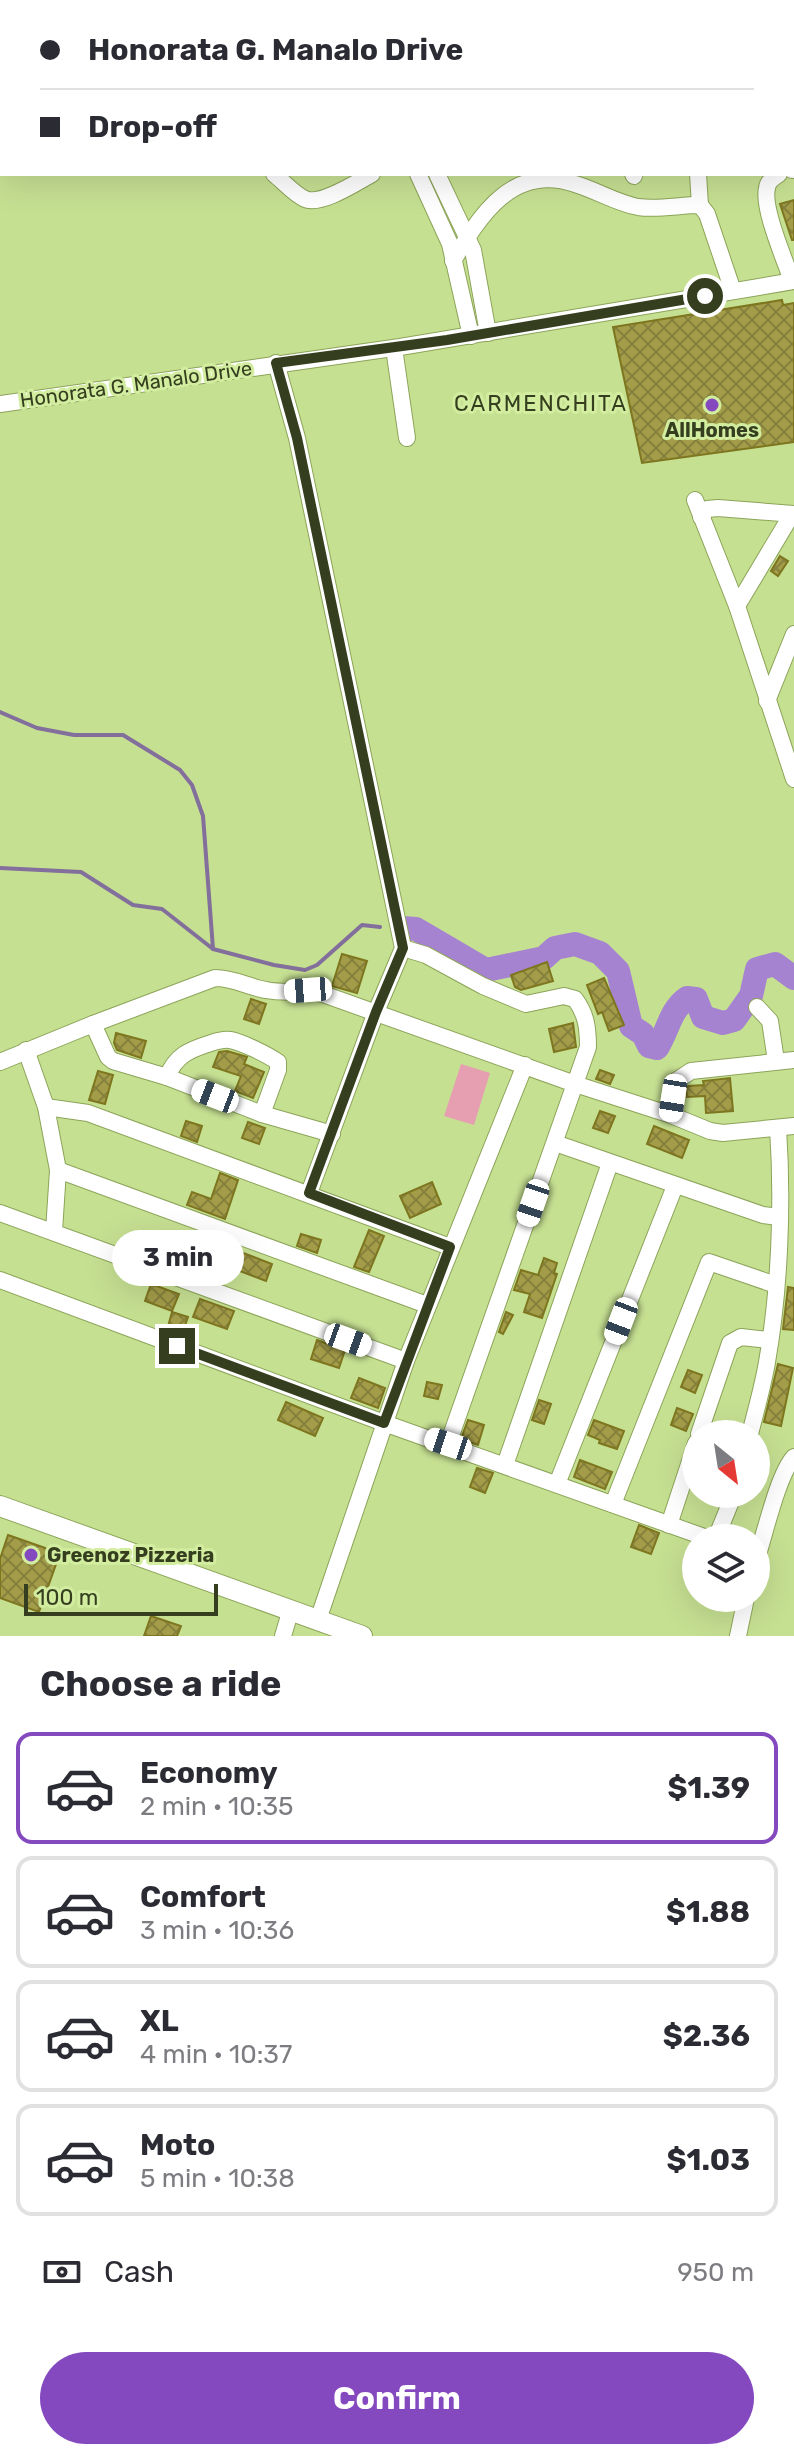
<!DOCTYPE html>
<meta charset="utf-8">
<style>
:root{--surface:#fff;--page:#f7f7f7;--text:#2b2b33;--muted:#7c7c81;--line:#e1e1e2;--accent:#8449bf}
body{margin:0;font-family:Rubik,sans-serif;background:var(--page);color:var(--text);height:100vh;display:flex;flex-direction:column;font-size:30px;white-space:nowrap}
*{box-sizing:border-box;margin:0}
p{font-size:26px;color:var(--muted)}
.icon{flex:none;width:44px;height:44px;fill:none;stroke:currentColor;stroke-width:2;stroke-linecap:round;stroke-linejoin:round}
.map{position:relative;height:1636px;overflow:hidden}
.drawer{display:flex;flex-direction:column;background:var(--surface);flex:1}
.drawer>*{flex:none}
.guide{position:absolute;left:0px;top:0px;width:794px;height:176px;box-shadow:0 8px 32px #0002;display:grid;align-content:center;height:176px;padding:0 40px;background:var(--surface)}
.needle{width:52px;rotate:150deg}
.buttons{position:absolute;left:682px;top:1420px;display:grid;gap:16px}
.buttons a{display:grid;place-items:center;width:88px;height:88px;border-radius:50%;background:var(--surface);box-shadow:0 8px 32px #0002;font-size:40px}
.scale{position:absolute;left:24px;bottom:20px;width:194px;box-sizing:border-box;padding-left:8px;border:4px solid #353f1f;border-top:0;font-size:22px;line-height:28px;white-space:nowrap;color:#353f1f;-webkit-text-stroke:6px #d2ed9f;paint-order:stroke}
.end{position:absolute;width:36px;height:36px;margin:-18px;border:10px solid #353f1f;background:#fff;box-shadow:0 0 0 4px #fff}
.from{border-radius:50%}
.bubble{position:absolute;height:56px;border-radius:28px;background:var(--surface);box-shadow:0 8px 32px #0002;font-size:26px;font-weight:700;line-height:56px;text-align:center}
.car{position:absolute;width:24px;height:48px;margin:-24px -12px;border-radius:10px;box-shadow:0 0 6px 2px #0007;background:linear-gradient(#fff 24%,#345 0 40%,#fff 0 76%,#345 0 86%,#fff 0)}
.guide b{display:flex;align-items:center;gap:28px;height:76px;font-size:30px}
.guide b+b{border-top:2px solid var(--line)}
.guide i{width:20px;height:20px;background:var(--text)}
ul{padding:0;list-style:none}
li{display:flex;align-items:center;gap:24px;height:112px;margin:0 16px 12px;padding:0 24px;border:4px solid var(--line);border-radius:16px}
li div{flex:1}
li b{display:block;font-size:30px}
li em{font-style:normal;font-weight:700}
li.active{border-color:var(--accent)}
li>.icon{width:72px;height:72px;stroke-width:1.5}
h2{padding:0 40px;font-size:36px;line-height:96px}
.pay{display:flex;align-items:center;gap:20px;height:88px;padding:0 40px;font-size:30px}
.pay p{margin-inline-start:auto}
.action{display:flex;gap:16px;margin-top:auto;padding:16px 40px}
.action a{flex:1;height:92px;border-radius:48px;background:var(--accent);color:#fff;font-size:32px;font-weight:700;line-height:92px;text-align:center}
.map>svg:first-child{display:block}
.garden{fill:#e69fb0}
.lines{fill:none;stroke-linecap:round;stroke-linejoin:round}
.stream{stroke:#836f9b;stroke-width:4}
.river{stroke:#a583d0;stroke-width:24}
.building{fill:url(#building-cross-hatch);stroke:#7e761f;stroke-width:2}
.minor-casing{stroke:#8ca459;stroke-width:18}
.major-casing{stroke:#8ca459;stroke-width:22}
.minor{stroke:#fff;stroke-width:16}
.major{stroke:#fff;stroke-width:20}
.route{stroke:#353f1f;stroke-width:10}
.poi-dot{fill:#8449bf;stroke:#d2ed9f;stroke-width:3}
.labels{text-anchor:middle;stroke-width:6;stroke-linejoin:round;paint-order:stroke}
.street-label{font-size:20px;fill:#353f1f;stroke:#d2ed9f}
.poi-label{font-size:20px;font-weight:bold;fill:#353f1f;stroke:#d2ed9f}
.neighbourhood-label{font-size:22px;letter-spacing:2px;fill:#353f1f;stroke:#d2ed9f}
</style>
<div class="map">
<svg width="794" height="1636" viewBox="0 0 794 1636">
<defs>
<pattern id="building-cross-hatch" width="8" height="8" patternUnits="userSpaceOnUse" patternTransform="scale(2)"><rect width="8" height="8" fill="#a39c49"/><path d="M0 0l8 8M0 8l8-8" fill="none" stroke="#86813c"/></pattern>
</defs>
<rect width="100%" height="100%" fill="#c6e092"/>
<polygon class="garden" points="461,1064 490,1073 474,1125 444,1116"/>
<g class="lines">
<g class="stream">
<polyline points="0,712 37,728 74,735 123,735 180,770 192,785 203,816 213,949"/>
<polyline points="0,868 81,872 133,905 162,909 213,949 274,965 305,970 317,965 362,925 380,927"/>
</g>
<path class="river" d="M402,928L416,929L486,970L544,958L555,948L575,944L600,953L618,971L631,1026L643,1034L649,1046L657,1048C668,1031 670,1010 687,998L696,999L703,1017L723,1023L734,1020L751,996L757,969L775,964L794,978"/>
</g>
<g class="building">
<polygon points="794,200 794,240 792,240 780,204"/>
<polygon points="782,300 783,305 794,303 794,442 642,463 613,327"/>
<polygon points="780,556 788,561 778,576 771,571"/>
<polygon points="342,954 367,961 357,993 332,986"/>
<polygon points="547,962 553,981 521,990 515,987 511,975"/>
<polygon points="604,978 624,1025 609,1031 602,1012 598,1014 587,985"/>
<polygon points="251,999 266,1004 259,1024 244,1019"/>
<polygon points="573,1023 576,1047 554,1052 549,1029"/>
<polygon points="116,1033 146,1041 141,1058 117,1050 114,1043"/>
<polygon points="227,1051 247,1057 244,1064 264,1072 253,1098 235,1091 241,1076 213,1067 219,1052"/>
<polygon points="600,1070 614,1075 610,1084 596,1079"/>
<polygon points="98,1071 113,1075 105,1104 89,1100"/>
<polygon points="730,1078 733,1111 706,1113 705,1096 687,1097 686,1087 688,1086 704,1085 703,1081"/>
<polygon points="600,1111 615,1116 608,1133 593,1128"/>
<polygon points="186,1121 202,1126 197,1142 181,1136"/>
<polygon points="248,1122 265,1128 259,1144 242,1138"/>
<polygon points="654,1126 689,1140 682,1158 647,1144"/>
<polygon points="220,1173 238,1180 225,1219 187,1205 192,1192 211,1199"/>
<polygon points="432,1182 441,1204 410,1218 400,1196"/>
<polygon points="369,1230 384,1236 369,1272 354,1267"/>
<polygon points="301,1234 321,1240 317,1253 297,1246"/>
<polygon points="159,1244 193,1258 188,1270 154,1257"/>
<polygon points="238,1251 272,1264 266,1281 232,1268"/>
<polygon points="544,1258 557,1263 554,1273 557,1274 542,1318 524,1312 530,1294 514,1290 521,1270 538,1275"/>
<polygon points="151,1284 179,1294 172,1311 145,1301"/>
<polygon points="788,1287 794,1288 794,1330 783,1329"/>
<polygon points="200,1299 234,1311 227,1329 193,1317"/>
<polygon points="172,1312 188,1317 182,1334 167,1330"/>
<polygon points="506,1312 513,1315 503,1334 499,1332"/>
<polygon points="317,1340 345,1350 339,1368 311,1359"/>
<polygon points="778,1364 793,1368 781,1426 764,1422"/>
<polygon points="688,1370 702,1375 695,1393 681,1387"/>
<polygon points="359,1378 385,1388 378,1408 351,1398"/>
<polygon points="427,1382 442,1385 438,1399 424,1396"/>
<polygon points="539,1400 551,1404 544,1424 532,1420"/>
<polygon points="286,1402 323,1418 315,1436 278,1420"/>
<polygon points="677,1408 693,1414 686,1431 671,1425"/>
<polygon points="468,1420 484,1425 478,1445 461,1439"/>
<polygon points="594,1420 624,1431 617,1449 599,1443 600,1440 588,1435"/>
<polygon points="580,1460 612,1472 605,1489 574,1477"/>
<polygon points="477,1468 493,1473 485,1493 470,1487"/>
<polygon points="639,1525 659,1533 651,1554 631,1547"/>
<polygon points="8,1535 60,1553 39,1612 0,1598 0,1559"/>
<polygon points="151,1616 181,1626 177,1636 144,1636"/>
</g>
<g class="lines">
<g class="minor-casing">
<g id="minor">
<polyline points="75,0 77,2"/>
<polyline points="229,0 232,2"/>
<polyline points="385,0 387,2"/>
<polyline points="585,2 591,0"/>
<polyline points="792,170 794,170"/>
<path d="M274,174C284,182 294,194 305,199C321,206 357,182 372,174"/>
<polyline points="418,174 450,244 471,336"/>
<polyline points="437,174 473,250 488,333"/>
<polyline points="633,174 634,176"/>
<polyline points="698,174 700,205"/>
<path d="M779,174C773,178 768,181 767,188C762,208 785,260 792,281"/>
<path d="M453,261C480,215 513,163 575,184C596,190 616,203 638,207C658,210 680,205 700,205L707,214L733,291"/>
<polyline points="394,348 407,438"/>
<polyline points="276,363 297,438 403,948 376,1012 309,1193"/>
<polyline points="0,404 400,347 794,281"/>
<polyline points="695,500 737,606 794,779"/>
<polyline points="701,517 707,509 718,508 794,514"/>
<polyline points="737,606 792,514"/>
<polyline points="767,701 794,634"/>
<path d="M403,948L426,955L483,986L526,1004L564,996L575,999C586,1014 588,1027 588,1047L448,1444"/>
<polyline points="757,1007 770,1021 776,1061"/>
<polyline points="93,1024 108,1057 113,1061 167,1077 262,1114 332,1134"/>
<polyline points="26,1050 46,1107 58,1170 54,1231"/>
<path d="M0,1062L93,1024L215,978C234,978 248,987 266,990C285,994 304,989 323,994L575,1084L671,1115L710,1131L723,1133L794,1126"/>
<path d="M167,1077C176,1055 189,1050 211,1043C217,1041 224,1039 230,1040C242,1042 268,1055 278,1062V1070L262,1114"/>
<polyline points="46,1107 88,1113 450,1247"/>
<polyline points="671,1115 676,1081 691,1071 794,1060"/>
<polyline points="555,1143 763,1215 779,1217"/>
<polyline points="58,1170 427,1305"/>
<polyline points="0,1213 406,1361"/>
<polyline points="0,1280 384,1423 707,1538"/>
<polyline points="699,1434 730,1343 741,1337 769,1340"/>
<path d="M750,1434C756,1410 763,1386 767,1362C780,1288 783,1202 778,1128"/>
<polyline points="505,1465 610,1163"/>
<polyline points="557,1484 675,1186"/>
<polyline points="613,1504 709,1262 776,1285"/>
<polyline points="669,1525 696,1443"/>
<polyline points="716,1538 734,1494"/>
<path d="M756,1561C764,1537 778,1474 794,1457"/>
<polyline points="318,1620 406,1361 525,1065"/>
<polyline points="283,1636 291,1609"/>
<polyline points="738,1636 746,1598"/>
</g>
</g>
<g class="major-casing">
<polyline id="major" points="0,1506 362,1636"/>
</g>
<use href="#minor" class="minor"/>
<use href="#major" class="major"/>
</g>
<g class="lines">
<polyline class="route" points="177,1346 384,1423 450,1247 309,1193 376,1012 403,948 297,438 276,363 447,340 705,296"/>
</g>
<g class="poi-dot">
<circle cx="712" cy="405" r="8"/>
<circle cx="31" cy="1555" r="8"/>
</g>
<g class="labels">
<g class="street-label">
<text transform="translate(136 384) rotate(-8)" y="7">Honorata G. Manalo Drive</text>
</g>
<g class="poi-label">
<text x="712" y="437">AllHomes</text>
<text x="47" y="1562" text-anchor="start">Greenoz Pizzeria</text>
</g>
<g class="neighbourhood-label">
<text x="541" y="411">CARMENCHITA</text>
</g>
</g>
</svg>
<div class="buttons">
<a><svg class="needle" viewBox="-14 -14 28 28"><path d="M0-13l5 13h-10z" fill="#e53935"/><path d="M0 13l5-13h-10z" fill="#7c7c81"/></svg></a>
<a><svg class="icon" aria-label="layers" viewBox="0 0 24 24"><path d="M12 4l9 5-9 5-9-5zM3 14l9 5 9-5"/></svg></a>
</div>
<div class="scale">100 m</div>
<i class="end from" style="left:705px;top:296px"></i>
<i class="end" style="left:177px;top:1346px"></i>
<div class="bubble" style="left:112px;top:1230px;width:132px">3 min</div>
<i class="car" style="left:308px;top:990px;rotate:266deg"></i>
<i class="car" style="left:215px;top:1096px;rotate:291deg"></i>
<i class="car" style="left:673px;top:1098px;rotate:189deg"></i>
<i class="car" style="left:533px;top:1203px;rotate:199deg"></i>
<i class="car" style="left:621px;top:1321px;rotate:201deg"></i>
<i class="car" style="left:348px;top:1340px;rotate:110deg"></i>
<i class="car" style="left:448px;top:1444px;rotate:288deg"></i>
<div class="guide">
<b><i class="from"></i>Honorata G. Manalo Drive</b>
<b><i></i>Drop-off</b>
</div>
</div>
<section class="drawer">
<h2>Choose a ride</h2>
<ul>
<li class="active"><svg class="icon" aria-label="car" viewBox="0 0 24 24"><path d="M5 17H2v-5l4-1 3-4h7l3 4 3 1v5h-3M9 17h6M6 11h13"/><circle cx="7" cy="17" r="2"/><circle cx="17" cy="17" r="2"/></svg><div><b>Economy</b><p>2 min · 10:35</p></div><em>$1.39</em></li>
<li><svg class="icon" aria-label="car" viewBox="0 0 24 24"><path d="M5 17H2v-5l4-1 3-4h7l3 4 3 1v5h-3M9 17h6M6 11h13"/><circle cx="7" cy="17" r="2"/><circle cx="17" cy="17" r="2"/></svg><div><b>Comfort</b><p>3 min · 10:36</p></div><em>$1.88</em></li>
<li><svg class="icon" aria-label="car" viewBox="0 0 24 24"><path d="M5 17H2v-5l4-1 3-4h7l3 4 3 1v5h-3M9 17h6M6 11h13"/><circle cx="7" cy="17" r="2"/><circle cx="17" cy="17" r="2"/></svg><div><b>XL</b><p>4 min · 10:37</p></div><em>$2.36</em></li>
<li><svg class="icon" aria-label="car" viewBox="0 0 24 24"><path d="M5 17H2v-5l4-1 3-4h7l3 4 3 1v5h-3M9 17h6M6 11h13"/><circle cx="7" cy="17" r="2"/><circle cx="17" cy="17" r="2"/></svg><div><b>Moto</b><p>5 min · 10:38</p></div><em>$1.03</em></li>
</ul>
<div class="pay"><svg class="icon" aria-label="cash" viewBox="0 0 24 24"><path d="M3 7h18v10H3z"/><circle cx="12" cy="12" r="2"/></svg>Cash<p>950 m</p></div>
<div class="action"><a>Confirm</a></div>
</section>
